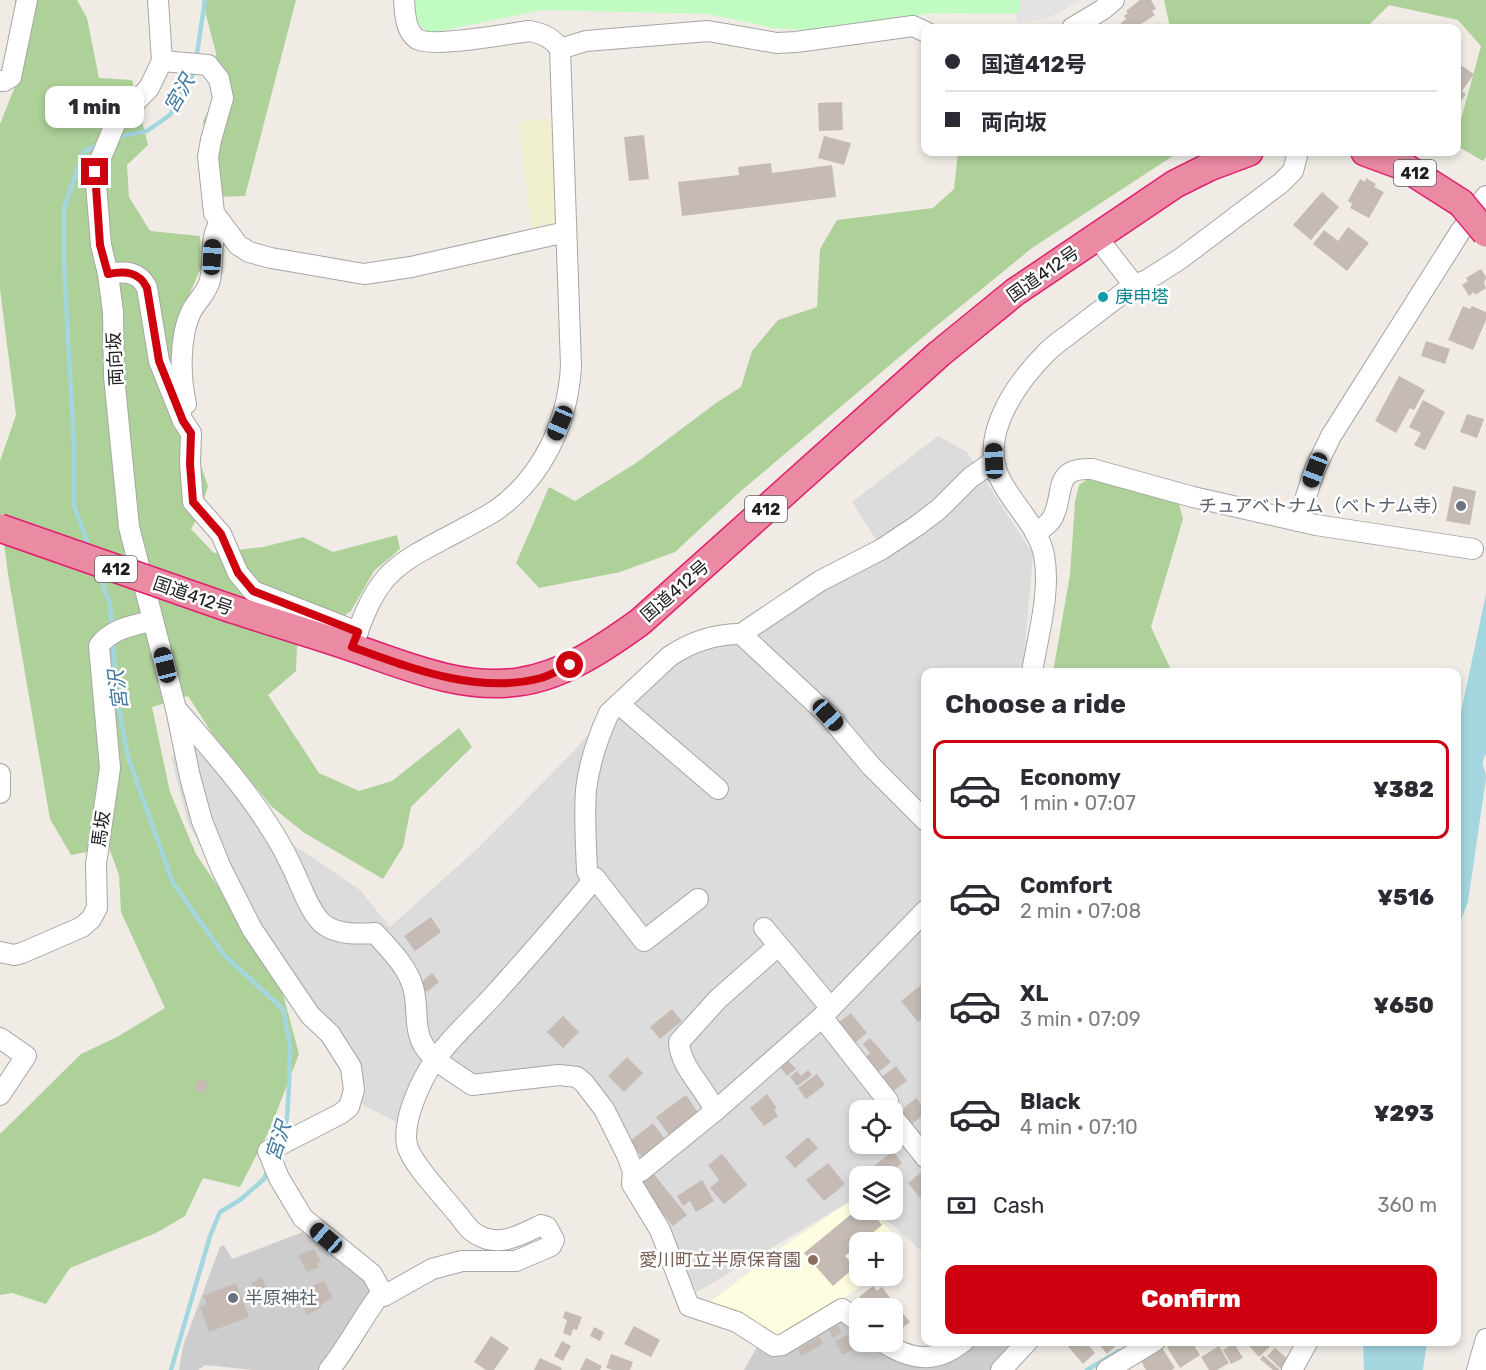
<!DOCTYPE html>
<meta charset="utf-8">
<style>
:root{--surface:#fff;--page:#f2f2f3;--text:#2b2b33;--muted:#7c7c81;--line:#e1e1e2;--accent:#ce000f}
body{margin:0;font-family:Rubik,"Noto Sans JP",sans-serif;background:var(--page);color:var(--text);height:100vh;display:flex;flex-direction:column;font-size:22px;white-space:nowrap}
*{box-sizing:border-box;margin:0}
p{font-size:20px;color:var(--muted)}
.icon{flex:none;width:33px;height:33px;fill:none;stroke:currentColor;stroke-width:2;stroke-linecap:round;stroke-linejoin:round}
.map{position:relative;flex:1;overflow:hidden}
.details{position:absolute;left:921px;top:668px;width:540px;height:678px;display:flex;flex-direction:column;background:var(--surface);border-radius:12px;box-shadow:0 3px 9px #0003}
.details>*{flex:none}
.guide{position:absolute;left:921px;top:24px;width:540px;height:132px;border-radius:12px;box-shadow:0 3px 9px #0003;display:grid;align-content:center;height:132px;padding:0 24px;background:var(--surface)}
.buttons{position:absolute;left:849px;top:1100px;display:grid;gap:12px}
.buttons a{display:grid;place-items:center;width:54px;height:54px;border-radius:12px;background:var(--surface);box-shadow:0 3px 9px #0003;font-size:30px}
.end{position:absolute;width:27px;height:27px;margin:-14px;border:8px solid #ce000f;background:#fff;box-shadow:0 0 0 3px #fff}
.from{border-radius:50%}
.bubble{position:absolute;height:42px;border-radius:12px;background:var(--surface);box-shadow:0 3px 9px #0003;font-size:20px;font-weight:800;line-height:42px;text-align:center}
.car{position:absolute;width:18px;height:36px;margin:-18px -9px;border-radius:8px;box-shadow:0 0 4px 2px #0007;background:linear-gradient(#222 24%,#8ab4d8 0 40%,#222 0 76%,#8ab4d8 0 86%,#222 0)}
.guide b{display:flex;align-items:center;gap:21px;height:57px;font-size:22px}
.guide b+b{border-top:2px solid var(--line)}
.guide i{width:15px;height:15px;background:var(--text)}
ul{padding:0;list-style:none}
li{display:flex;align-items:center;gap:18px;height:99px;margin:0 12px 9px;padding:0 12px;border:3px solid transparent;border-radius:12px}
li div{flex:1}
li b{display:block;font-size:22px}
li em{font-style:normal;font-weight:800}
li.active{border-color:var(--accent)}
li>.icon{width:54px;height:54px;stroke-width:1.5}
h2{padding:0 24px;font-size:27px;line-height:72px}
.pay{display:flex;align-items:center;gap:15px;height:66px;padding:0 24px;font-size:22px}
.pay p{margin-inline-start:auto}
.button{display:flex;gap:12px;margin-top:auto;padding:12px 24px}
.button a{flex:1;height:69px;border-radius:12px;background:var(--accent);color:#fff;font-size:24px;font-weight:800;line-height:69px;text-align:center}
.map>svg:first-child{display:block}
.residential{fill:#dddcdc;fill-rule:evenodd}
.education{fill:#fffddf}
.religious{fill:#cdcdcd}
.farmland{fill:#f0f0cf}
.forest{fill:#add198}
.park{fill:#c0fcc1}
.parking{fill:#e3e3e3}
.water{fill:#a4d6e0}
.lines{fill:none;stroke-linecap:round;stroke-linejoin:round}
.stream{stroke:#a4d6e0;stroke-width:4.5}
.building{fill:#c5bbb4}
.minor-casing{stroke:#a6a6a6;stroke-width:22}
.highway-casing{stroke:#e21e70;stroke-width:30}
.minor{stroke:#fff;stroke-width:20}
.highway{stroke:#ea8aa3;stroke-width:27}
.highway-bridge-casing{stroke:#e21e70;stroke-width:30;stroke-linecap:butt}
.highway-bridge{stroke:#ea8aa3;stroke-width:27}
.route{stroke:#ce000f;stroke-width:8}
.culture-dot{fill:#0f9aa8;stroke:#fff;stroke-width:2}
.worship-dot{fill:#6b7280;stroke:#fff;stroke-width:2}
.education-dot{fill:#8d6e63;stroke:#fff;stroke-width:2}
.labels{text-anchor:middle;stroke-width:5;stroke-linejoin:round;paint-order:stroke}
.shield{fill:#fff;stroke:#626262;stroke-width:1.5}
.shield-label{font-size:16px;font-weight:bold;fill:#1f1f1f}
.street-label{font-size:18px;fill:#1f1f1f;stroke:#fff}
.culture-label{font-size:18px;fill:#0d838f;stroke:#fff;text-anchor:start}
.worship-label{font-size:18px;fill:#5b616d;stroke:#fff;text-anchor:end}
.education-label{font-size:18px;fill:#785e54;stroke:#fff;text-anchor:end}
.water-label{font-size:20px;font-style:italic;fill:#4279a3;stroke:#fff}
</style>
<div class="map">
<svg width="1486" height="1370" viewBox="0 0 1486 1370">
<rect width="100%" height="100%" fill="#f0ece5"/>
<path class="residential" d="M938,436L967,452L1033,554L1023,672H926L925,1254L874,1209H892V1176H860L859,1196L697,1292L636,1181L585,1076L469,1081L442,1058L404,1126L357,1102L324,1039L249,935L188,823L171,757L199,743L263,824L360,890L390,927L478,848L570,755L651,665L740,634L882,549L852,502ZM860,1110H892V1143H860Z"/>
<polygon class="education" points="859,1195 860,1209 871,1209 893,1234 891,1242 860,1242 860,1275 867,1275 870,1279 840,1301 776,1339 706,1305 787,1244"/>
<g class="religious">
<polygon points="311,1229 371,1284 372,1294 321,1370 253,1370 205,1365 198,1370 179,1370 183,1346 220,1247 224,1245 232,1259"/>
<polygon points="840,1317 849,1320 859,1333 860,1341 867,1341 874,1350 884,1356 895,1359 964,1341 1005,1341 1010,1347 991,1370 744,1370 758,1345 775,1356"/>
</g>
<polygon class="farmland" points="553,118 558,225 532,233 521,142 520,122"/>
<g class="forest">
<polygon points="15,0 77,0 87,18 99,78 132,80 148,145 127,165 129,197 150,231 200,236 201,268 184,306 170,377 208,486 199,515 191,529 214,553 263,547 303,537 333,552 397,535 400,549 374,571 351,611 297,646 296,671 268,695 319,773 359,791 392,781 459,728 472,747 411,807 403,847 383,879 303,832 271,806 212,733 188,696 152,707 170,792 196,854 278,975 299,1054 270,1129 240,1187 203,1178 185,1216 156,1233 70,1268 46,1304 12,1293 0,1295 0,1134 81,1054 117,1037 165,1008 121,912 119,875 109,848 71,855 50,819 8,574 0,512 0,461 16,415 0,289 0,124 16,84"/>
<polygon points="202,0 296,0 245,196 215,197 203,121 214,99 216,53"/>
<polygon points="1164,0 1486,0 1486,157 1483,161 1457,146 1457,134 1481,46 1458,20 1389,5 1366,28 1167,28 1170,27"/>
<polygon points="958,152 1179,152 1032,248 929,332 741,491 675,552 620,572 539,588 516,563 549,487 575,501 636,463 716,403 741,387 752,351 778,320 817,307 820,249 837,220 933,208 954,189"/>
<polygon points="1089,478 1178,500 1183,519 1151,627 1172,672 1053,672 1070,575 1075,502 1079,485"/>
</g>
<path class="park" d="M415,0H1020L1021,9L1016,14L934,13L804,30L773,28L710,14L542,10L430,33C415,25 416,15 415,0Z"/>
<polygon class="parking" points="1020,0 1081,0 1048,18 1017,23 1016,14 1021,9"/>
<g class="water">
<path d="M1486,594V754C1479,765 1486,768 1486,778L1468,902L1457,930V731Z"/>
<polygon points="1363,1341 1427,1341 1423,1370 1364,1370"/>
</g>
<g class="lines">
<g class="stream">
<polyline points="196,60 205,0"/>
<polyline points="115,139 126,135 147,131 170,115 192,76 194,68"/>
<polyline points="90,549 74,506 74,445 64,266 64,208 84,151 99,145"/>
<polyline points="99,574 110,604 112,627"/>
<polyline points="113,641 117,698 128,757 173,883 224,955 283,1009 290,1045 289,1085 287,1118 281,1138"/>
<polyline points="171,1370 210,1236 220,1212 240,1200 264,1179 269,1168"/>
<polyline points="1087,1370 1119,1351"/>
</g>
</g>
<g class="building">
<polygon points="1140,0 1151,0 1156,9 1152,11 1155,15 1135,28 1125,28 1121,23 1126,19 1124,16 1128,13 1126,11"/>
<polygon points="1456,62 1474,74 1462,91 1466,94 1456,108"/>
<polygon points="842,102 843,130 819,131 818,103"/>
<polygon points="644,135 649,179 629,181 624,137"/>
<polygon points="824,136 851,143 844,165 818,158"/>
<polygon points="771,163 772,173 832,165 836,197 682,216 678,182 739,175 738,167"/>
<polygon points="1366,178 1376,184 1374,187 1384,192 1369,218 1350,208 1352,204 1348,201 1360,179 1365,182"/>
<polygon points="1322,192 1339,207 1311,240 1293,225"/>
<polygon points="1348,227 1369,243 1347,271 1313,244 1324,230 1338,241"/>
<polygon points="1481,269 1486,277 1484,283 1486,288 1475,295 1474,292 1469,296 1462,285 1468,281 1466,278"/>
<polygon points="1463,306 1470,309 1472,306 1486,312 1486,320 1473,350 1448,340"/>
<polygon points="1426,341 1450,349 1445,364 1421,356"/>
<polygon points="1399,376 1425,390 1414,410 1410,408 1396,433 1375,421"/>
<polygon points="1423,400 1445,412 1425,450 1414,445 1421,433 1409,427"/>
<polygon points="1467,414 1484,419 1477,438 1460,432"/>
<polygon points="1453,486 1476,491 1470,525 1446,521"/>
<polygon points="431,917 441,932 415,951 404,936"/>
<polygon points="432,973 439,982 427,992 420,984"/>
<polygon points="926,981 926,1015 918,1022 901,1001"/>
<polygon points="672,1009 682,1021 660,1039 650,1027"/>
<polygon points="851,1013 867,1033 850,1047 834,1026"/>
<polygon points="563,1016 579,1032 563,1048 547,1032"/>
<polygon points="870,1038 891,1062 875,1075 862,1060 870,1053 863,1044"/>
<polygon points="627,1057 643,1073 624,1092 608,1076"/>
<polygon points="786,1058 796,1069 787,1076 778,1064"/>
<polygon points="896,1066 907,1081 889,1094 879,1079"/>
<polygon points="808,1070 812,1075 797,1086 790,1077 797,1071 801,1076"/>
<polygon points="817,1074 825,1085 806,1099 798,1088"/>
<polygon points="198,1079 209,1083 204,1094 194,1090"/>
<polygon points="767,1094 777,1108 774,1110 778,1116 764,1126 750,1108"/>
<polygon points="686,1095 699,1114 669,1135 656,1117"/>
<polygon points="916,1098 926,1110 926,1113 908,1127 897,1114"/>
<polygon points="653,1123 667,1142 643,1159 630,1141"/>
<polygon points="808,1137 818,1148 795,1168 785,1157"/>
<polygon points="893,1151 902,1163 886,1176 882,1176 874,1166"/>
<polygon points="722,1154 747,1185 724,1204 710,1188 719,1180 708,1165"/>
<polygon points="828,1163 845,1184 824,1201 806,1180"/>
<polygon points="924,1170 926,1194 920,1198 908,1183"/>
<polygon points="653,1173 687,1215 673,1226 639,1184"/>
<polygon points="702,1180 714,1201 696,1212 690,1201 683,1206 677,1196"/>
<polygon points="860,1207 860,1209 870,1209 882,1225 845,1256 855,1267 833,1286 804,1253"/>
<polygon points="314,1249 321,1262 317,1264 319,1267 307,1272 298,1255"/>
<polygon points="262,1277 267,1288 256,1293 251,1283"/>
<polygon points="324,1281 333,1298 321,1304 322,1307 307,1315 296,1293"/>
<polygon points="236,1283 249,1317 209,1332 200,1307 207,1304 203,1296"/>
<polygon points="873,1286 877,1291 882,1287 894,1303 888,1308 860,1308 858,1306 863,1302 859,1297"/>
<polygon points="900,1310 910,1322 892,1336 892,1316"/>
<polygon points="565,1311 582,1317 577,1330 573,1329 571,1336 563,1333 567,1320 563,1318"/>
<polygon points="838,1325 842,1333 833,1338 829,1330"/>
<polygon points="634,1326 660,1340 651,1357 624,1344"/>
<polygon points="594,1327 604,1332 600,1341 590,1336"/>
<polygon points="847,1335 854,1349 842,1355 835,1341"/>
<polygon points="491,1336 509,1348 494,1370 486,1370 474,1362"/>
<polygon points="819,1337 823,1344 801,1356 798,1349"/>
<polygon points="562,1341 571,1346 563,1361 554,1356"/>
<polygon points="1072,1341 1085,1341 1095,1353 1083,1364 1067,1345"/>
<polygon points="1090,1341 1121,1341 1107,1354 1096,1341 1093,1344"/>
<polygon points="1177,1341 1191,1341 1200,1355 1180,1368 1167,1347"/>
<polygon points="1245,1341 1276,1341 1259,1357"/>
<polygon points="1234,1343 1243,1358 1231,1364 1223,1350"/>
<polygon points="1219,1346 1229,1363 1217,1370 1209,1370 1201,1357"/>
<polygon points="1162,1348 1175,1368 1171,1370 1146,1370 1141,1361"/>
<polygon points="1275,1348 1289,1360 1281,1369 1267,1356"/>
<polygon points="611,1354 633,1362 630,1370 613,1370 606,1368"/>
<polygon points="1263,1355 1280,1370 1273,1370 1260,1359"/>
<polygon points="540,1358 562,1368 561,1370 534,1370"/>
<polygon points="586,1358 602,1366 600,1370 580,1370"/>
</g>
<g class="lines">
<g class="minor-casing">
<g id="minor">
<path d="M158,0L162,61L149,88L116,122L95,172L101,245L108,274L113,312L114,376L129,527L176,709L190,777L202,821L221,868L252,929L310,1015L330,1034L351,1067L354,1090L349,1107L340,1114L268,1151L279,1178L303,1218L372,1274L384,1296L432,1269L462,1261H516L551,1246L554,1240L547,1227L541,1225C519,1236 496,1249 473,1232C466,1227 461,1217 455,1211C443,1196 411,1163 407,1145C402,1120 421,1080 435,1060C450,1038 475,1016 493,996C528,957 562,918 595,878L590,877L587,871C586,845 584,817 586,790C589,764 598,737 609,713L670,656C691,642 715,634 741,634"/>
<path d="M404,0C405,12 405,31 417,39C433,48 508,34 529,31C542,33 553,38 560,49L586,41L708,31L777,43L796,42L913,26L926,32"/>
<polyline points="1072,28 1102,10 1114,0"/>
<polyline points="162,61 208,65 219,79 223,98 211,140 208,157 214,213 238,245 249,252 271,258 364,274 411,267 566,232"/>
<polyline points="0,81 4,81 11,77 27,0"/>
<polyline points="1096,236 1134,285"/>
<path d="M108,274C124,271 139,271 147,288L159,361L183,421L191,433L190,463L193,502L221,534L238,573L253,591L358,632"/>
<path d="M186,404C180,378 179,337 191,312C197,300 207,293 210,280C215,257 208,245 220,221"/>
<polyline points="1298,521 1315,469 1331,436 1460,232 1486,196"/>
<path d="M1035,533C1041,529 1049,525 1053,517C1065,493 1052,467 1092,469L1193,497L1316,525L1473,549"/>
<path d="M352,647C361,623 369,598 386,578C404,558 431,546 455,533C468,526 482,519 495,511C542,478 568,423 571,366L560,49"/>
<path d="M1032,672C1038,635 1051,592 1044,555C1038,524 1008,501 997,472C982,430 1019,380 1047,352C1056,343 1066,337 1076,329C1095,314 1114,300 1134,285L1147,280L1180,259L1281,183L1293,171L1298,152"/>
<polyline points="619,704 718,789"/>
<path d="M178,711C218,757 266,811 292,867C300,883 311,917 326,926C340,935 360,934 375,933C390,950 407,966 413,987C419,1006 413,1029 424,1046C434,1062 457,1074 472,1085L559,1075L577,1077L584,1083L604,1109L627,1155L633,1171L632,1184L660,1230L689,1306L737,1322L774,1346L782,1345L842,1309L860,1323"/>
<polyline points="0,774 0,793"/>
<polyline points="926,821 871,766 828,715 741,634 820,581 882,549 918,525 939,509 970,478 994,461"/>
<polyline points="595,878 644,941 698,899"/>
<polyline points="764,928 830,1007"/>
<path d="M0,952L14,955L22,953L82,927L91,919L97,908L96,864L110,768L99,646C111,629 134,625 152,621"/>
<polyline points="822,1017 888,1101 886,1108 888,1110"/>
<polyline points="0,1038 26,1056 0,1095"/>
<path d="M715,1111C705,1088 680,1067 679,1042L718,999L778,946"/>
<polyline points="892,1116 926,1158"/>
<polyline points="633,1171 641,1171 715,1111 822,1017 926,910"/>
<path d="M881,1341C910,1360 935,1365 964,1341"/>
<path d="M329,1370C349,1346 362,1317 382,1292"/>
<polyline points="1001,1370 1028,1341"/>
<polyline points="1107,1370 1155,1341"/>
<polyline points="1292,1370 1308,1341"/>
<polyline points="1477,1370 1486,1339"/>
</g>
</g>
<g class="highway-casing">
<g id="highway">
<polyline points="1365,152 1403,166 1461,203"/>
<path d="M232,609C272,622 313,634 354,648C406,666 462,690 518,682C563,676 604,648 640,622L939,354L1015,292L1175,184L1209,167L1249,152"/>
</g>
</g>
<use href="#minor" class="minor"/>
<use href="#highway" class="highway"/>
<g class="highway-bridge-casing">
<g id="highway-bridge">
<polyline points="1461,203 1486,233"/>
<polyline points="0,528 232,609"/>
</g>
</g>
<use href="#highway-bridge" class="highway-bridge"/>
</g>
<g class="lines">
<path class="route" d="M95,172L100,245L108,274C124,271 139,271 147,288L159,361L183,421L191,433L190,464L193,502L221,534L238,573L253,591L358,632L352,647C411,668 477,695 541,678C551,675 561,669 570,665"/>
</g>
<circle class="culture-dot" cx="1103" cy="297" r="6"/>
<g class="worship-dot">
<circle cx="1461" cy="506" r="6"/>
<circle cx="233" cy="1298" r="6"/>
</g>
<circle class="education-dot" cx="813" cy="1260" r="6"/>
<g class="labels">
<g class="shield">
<rect x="1394" y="160" width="42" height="26" rx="4.5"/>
<rect x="745" y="496" width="42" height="26" rx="4.5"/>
<rect x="95" y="556" width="42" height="26" rx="4.5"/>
</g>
<g class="shield-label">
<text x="1415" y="179">412</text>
<text x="766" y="515">412</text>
<text x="116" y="575">412</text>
</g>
<g class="street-label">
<text transform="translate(1043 274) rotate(-35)" y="6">国道412号</text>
<text transform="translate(115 359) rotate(-93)" y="6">両向坂</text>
<text transform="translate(675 591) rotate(-41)" y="6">国道412号</text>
<text transform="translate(193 596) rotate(19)" y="6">国道412号</text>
<text transform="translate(101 829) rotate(-82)" y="6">馬坂</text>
</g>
<g class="culture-label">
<text x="1115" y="303">庚申塔</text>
</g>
<g class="worship-label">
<text x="1449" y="512">チュアベトナム（ベトナム寺）</text>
<text x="245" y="1304" text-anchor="start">半原神社</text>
</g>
<g class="education-label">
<text x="801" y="1266">愛川町立半原保育園</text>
</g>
<g class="water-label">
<text transform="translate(179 94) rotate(-60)" y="7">宮沢</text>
<text transform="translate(118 690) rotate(-97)" y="7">宮沢</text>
<text transform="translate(278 1141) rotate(-72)" y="7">宮沢</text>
</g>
</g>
</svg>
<div class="buttons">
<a><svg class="icon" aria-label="locate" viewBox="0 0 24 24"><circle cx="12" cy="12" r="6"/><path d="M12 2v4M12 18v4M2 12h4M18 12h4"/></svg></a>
<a><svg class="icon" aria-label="layers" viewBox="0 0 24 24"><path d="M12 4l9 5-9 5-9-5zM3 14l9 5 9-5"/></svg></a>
<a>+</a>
<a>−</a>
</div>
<i class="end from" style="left:570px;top:665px"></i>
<i class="end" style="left:95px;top:172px"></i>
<div class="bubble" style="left:45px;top:86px;width:99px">1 min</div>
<i class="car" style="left:212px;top:257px;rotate:3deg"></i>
<i class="car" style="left:560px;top:423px;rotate:203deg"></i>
<i class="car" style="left:994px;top:461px;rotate:358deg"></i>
<i class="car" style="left:1315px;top:470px;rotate:201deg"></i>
<i class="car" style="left:165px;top:665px;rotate:346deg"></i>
<i class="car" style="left:828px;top:715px;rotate:138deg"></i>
<i class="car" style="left:326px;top:1238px;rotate:311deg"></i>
<div class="guide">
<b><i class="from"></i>国道412号</b>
<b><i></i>両向坂</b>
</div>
<section class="details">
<h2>Choose a ride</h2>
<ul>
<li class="active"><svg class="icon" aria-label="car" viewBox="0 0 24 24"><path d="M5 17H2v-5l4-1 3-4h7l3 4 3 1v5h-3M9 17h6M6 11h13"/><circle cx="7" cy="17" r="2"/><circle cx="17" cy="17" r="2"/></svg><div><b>Economy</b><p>1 min · 07:07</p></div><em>¥382</em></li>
<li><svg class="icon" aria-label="car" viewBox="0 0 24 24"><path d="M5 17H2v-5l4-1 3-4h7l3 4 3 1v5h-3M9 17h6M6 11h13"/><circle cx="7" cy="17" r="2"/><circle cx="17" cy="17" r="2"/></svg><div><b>Comfort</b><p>2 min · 07:08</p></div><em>¥516</em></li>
<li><svg class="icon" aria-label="car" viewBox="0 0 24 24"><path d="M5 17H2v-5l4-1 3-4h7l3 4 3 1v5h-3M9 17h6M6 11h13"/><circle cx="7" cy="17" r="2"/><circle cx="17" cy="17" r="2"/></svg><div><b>XL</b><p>3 min · 07:09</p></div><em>¥650</em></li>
<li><svg class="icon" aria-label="car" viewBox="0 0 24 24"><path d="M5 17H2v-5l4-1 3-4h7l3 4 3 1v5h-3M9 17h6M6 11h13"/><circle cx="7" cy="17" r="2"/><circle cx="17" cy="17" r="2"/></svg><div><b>Black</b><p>4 min · 07:10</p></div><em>¥293</em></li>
</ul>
<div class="pay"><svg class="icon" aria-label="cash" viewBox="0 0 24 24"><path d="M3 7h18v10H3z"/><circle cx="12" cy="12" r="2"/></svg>Cash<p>360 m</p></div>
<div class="button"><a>Confirm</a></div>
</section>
</div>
